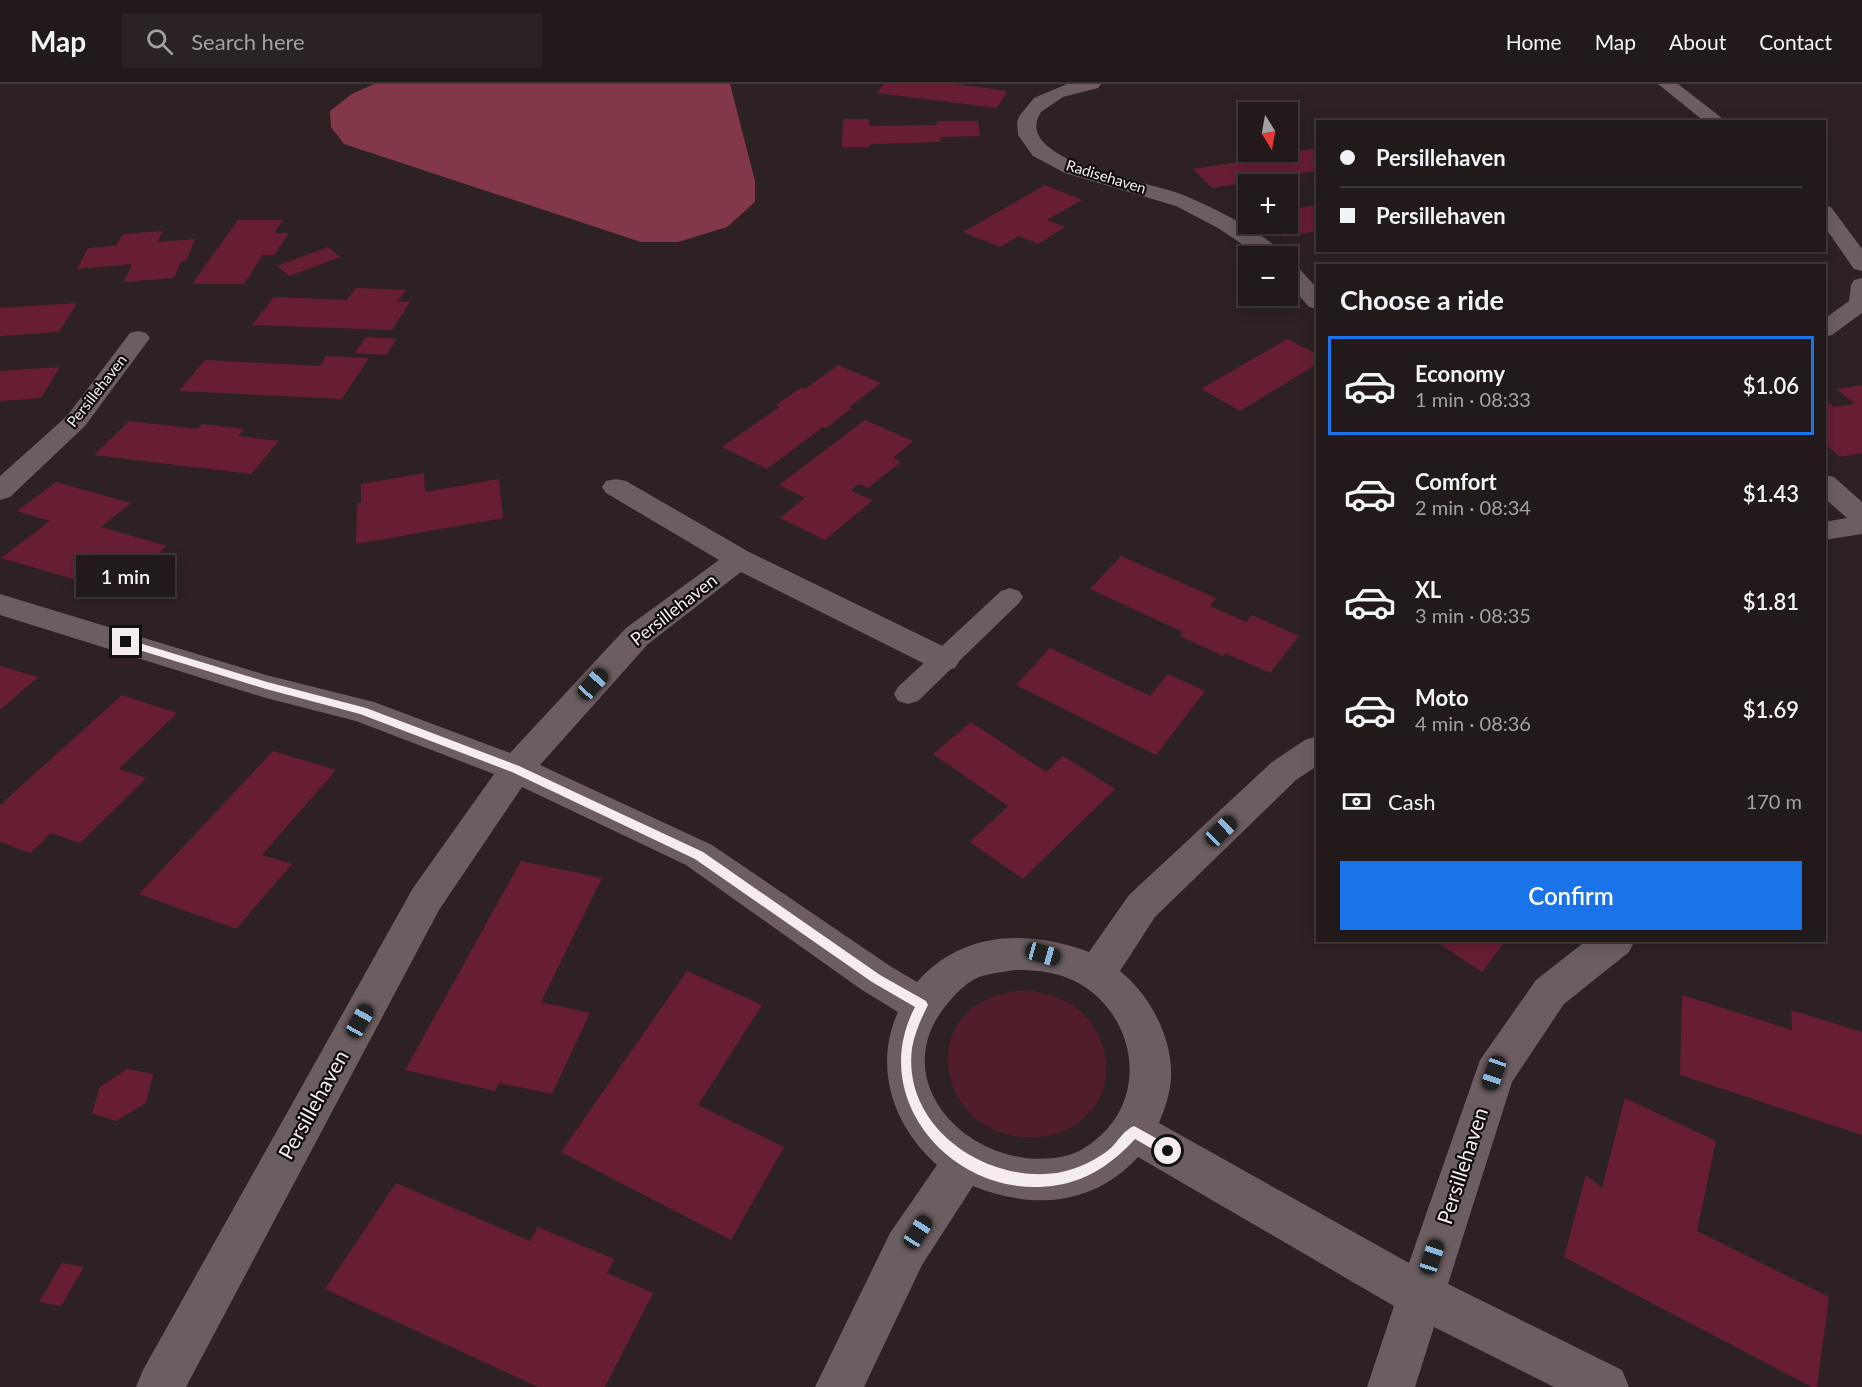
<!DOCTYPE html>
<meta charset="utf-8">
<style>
:root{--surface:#22191a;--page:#2a2223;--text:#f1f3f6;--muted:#a2a0a2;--line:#3f3839;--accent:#1a73e8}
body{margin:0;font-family:Lato,sans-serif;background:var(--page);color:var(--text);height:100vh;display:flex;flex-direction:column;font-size:22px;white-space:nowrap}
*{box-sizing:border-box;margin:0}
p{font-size:20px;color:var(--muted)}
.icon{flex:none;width:33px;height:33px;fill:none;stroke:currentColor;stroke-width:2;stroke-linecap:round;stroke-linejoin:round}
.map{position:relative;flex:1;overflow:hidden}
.panel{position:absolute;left:1316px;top:180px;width:510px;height:678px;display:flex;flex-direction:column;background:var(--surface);border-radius:0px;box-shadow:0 3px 15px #0003,0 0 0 2px var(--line)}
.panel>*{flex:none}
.top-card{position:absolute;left:1316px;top:36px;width:510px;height:132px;border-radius:0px;box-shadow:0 3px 15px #0003,0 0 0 2px var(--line);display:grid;align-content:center;height:132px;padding:0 24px;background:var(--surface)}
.needle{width:39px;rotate:169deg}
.fabs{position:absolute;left:1238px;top:18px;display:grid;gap:12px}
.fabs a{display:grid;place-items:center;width:60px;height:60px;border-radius:0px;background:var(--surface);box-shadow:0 3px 15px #0003,0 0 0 2px var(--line);font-size:30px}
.end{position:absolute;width:27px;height:27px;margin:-14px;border:8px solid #f5eced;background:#111;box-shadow:0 0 0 3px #111}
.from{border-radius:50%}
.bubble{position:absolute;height:42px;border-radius:0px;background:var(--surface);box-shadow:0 3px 15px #0003,0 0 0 2px var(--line);font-size:20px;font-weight:600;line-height:42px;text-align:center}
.car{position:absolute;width:18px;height:36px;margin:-18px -9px;border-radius:8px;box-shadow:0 0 4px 2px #0007;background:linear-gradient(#222 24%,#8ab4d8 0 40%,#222 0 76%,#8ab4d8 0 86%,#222 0)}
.top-card b{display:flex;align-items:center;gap:21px;height:57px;font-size:22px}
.top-card b+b{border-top:2px solid var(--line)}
.top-card i{width:15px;height:15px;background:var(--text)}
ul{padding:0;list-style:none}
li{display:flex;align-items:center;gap:18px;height:99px;margin:0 12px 9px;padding:0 12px;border:3px solid transparent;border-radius:0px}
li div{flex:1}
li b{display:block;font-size:22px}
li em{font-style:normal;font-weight:600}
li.active{border-color:var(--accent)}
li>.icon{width:54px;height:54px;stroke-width:1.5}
h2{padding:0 24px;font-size:27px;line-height:72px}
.pay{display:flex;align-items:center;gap:15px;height:66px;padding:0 24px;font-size:22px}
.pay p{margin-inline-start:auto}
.button{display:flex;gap:12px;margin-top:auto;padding:12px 24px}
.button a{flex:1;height:69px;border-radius:0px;background:var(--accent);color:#fff;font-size:24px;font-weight:600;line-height:69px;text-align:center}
header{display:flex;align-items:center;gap:36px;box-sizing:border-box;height:84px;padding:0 30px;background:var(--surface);border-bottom:2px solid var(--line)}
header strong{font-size:28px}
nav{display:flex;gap:33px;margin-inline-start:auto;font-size:21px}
.search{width:420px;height:54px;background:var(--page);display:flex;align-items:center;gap:15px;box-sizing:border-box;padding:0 21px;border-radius:0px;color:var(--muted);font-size:22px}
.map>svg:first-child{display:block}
.green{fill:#511d2a}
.water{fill:#83384a}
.building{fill:#671e33}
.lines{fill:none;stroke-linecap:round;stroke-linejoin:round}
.lane{fill:#6c5e60;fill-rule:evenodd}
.street{fill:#6c5e60;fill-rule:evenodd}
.route{fill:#f5eced}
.labels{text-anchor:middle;stroke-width:4.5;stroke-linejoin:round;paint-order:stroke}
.far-street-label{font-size:15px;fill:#f5eced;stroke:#110c0d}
.street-label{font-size:18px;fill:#f5eced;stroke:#110c0d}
.near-street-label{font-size:21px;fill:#f5eced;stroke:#110c0d}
</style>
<header>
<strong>Map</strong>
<div class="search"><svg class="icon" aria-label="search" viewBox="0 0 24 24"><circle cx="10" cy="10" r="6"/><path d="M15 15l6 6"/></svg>Search here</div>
<nav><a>Home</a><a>Map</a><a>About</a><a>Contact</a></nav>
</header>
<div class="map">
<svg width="1862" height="1303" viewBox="0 0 1862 1303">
<rect width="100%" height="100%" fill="#2d2123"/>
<path class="green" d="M1029,906C1042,909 1056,912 1068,918C1106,940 1120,994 1090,1028C1077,1043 1058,1052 1038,1053C932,1061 908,909 1029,906Z"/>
<polygon class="water" points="374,0 730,0 755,97 755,118 727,143 678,158 641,158 344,60 331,43 330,27 352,10"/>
<g class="building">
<polygon points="884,0 956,0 1007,7 997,24 877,9"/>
<polygon points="843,35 869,35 869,42 937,41 937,37 978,37 980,52 940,53 941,58 870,60 869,63 842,63"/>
<polygon points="1317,64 1317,87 1212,104 1193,85 1256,75 1248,68 1286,69"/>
<polygon points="1045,101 1082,116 1047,136 1065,143 1038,160 1019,152 1000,163 963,148"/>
<polygon points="1317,121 1317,147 1284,153 1270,140 1287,140 1287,126"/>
<polygon points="238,136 283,136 274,149 289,149 274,171 263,171 244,200 192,200"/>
<polygon points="163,147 157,158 195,155 186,177 181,177 174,194 124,198 132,180 77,185 88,164 116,162 123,150"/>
<polygon points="328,163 340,173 289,192 277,182"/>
<polygon points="356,204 406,206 397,218 410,218 392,246 252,241 274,213 347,216"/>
<polygon points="77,219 59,248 0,252 0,224"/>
<polygon points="366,253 397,255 386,271 355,269"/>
<polygon points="1287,255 1317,270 1317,280 1240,327 1201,305"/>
<polygon points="326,272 369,274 342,315 179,307 205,276 320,282"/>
<polygon points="838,281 881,299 849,323 852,324 826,344 823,343 767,385 722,363 779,323 776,321 802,303 805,305"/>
<polygon points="60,283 41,314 0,317 0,287"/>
<polygon points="1862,301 1862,369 1840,373 1824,359 1824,315 1834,323 1855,320 1836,305"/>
<polygon points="865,336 913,357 893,374 901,378 868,404 859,400 851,407 873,416 825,456 780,434 805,414 779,401"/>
<polygon points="129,337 197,345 202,340 244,345 238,352 279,357 251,390 94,371"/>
<polygon points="424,389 425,408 499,395 503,434 356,460 357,419 361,419 361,400"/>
<polygon points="56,398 131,419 101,443 167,462 114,507 1,474 50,437 17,427"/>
<polygon points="1121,472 1216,514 1210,522 1246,538 1252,531 1299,552 1270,589 1225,569 1223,572 1180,552 1183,548 1090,505"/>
<polygon points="1050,564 1150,612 1168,590 1205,607 1156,671 1016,601"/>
<polygon points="0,582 38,593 0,626"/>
<polygon points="122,611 177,629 119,685 146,694 80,759 51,749 30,769 0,758 0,721"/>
<polygon points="971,638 1046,688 1063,672 1115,705 1023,795 970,758 1008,722 933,670"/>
<polygon points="273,667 336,686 262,771 292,780 236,845 139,810"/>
<polygon points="521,777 602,794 541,918 590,929 552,1010 499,999 495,1007 405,986"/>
<polygon points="1434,856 1506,856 1482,888"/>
<polygon points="687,887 762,921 698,1021 784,1063 731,1156 561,1068"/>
<polygon points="1682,911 1792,946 1791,926 1862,948 1862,1051 1680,991"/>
<polygon points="127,985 153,990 146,1019 116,1037 92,1029 100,1003"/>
<polygon points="1625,1014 1716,1057 1697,1147 1829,1213 1817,1303 1812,1303 1564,1173 1586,1091 1602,1104"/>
<polygon points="396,1099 530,1157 538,1143 614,1175 607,1189 653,1209 605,1303 538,1303 325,1205"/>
<polygon points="62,1179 84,1183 61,1222 39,1218"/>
</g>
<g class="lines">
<polygon class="lane" points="1010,504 1019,507 1023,513 1019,519 918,617 908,620 898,617 894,610 898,603 1001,507"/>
<g class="street">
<path d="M1067,0H1101L1098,4L1063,13L1041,28C1009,77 1150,98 1178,109C1201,117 1274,153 1284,172H1260L1218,144L1176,122L1065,89L1033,72L1018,51L1017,38L1020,31L1034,14Z"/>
<polygon points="1658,0 1678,0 1727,38 1705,38"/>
<polygon points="1824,121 1831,123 1862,165 1862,187 1854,185 1824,142"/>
<polygon points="1287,178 1295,180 1317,204 1317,225 1309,223 1287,198"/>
<polygon points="1862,194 1862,229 1832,251 1824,253 1824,235 1849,217 1851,201 1854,196"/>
<polygon points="138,247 146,249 150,254 85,342 10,413 0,416 0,392 67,332 130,249"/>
<polygon points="1824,391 1834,393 1862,418 1862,450 1824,456 1824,438 1847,434 1824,414"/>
<path d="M616,395L626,397L749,468L955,568L960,576L955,584L944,587L933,584L741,488L648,560L540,681L712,761L890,882L917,898C963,846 1029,846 1089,868L1129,811L1272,678L1305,656L1317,652V682L1296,696L1155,833L1120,887C1150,911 1173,954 1171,994C1170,1010 1165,1024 1159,1039L1409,1179L1480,976L1536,896L1587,856H1635L1629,868L1564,920L1512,998L1448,1200L1622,1286L1629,1303H1554L1434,1243L1415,1303H1367L1394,1222L1138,1073C1093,1122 1032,1126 973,1102L922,1181L864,1303H815L890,1149L937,1081C893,1042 873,983 898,928L862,906L686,781L522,703L439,826L186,1303H136L143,1286L413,804L494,690L356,637L266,614L0,531V510L266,591L374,618L510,669L626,544L719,476L606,409L602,403L606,397ZM1015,886C1031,886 1049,887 1065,893C1123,914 1150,988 1112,1039C1102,1052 1086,1066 1069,1071C980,1095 878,1001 948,919C956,909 967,898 979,893C991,889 1003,888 1015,886Z"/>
</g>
</g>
<path class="route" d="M126,555L267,598L366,624L519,682L703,768L880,891L926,917L928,921C921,935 915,948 912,964C902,1043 985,1099 1057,1089C1075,1086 1097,1076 1111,1064C1118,1057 1124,1046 1134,1042L1172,1063L1174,1067L1172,1071H1163L1135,1055C1114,1078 1089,1096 1058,1101C958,1119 865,1018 915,923L872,898L695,775L512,688L360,630L266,605L123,561V556Z"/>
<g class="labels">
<g class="far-street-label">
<text transform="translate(1106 93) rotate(17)" y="5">Radisehaven</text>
<text transform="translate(97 307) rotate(-52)" y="5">Persillehaven</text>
</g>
<g class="street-label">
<text transform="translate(674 526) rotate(-38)" y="6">Persillehaven</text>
</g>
<g class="near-street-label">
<text transform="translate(314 1021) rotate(-61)" y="7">Persillehaven</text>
<text transform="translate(1463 1082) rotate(-72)" y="7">Persillehaven</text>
</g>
</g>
</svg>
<div class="fabs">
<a><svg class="needle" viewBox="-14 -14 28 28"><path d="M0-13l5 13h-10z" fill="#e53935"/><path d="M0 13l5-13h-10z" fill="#a2a0a2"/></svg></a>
<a>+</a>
<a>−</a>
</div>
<i class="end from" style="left:1168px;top:1067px"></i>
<i class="end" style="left:126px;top:558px"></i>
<div class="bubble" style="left:76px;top:471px;width:99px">1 min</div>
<i class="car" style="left:593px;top:600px;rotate:42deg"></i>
<i class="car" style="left:1221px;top:747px;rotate:46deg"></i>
<i class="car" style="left:1043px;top:870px;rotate:106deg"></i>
<i class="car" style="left:360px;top:937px;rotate:29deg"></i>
<i class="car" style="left:1494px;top:989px;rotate:199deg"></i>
<i class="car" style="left:918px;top:1148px;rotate:33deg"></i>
<i class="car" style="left:1432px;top:1173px;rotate:18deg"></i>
<div class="top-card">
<b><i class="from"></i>Persillehaven</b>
<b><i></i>Persillehaven</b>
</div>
<section class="panel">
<h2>Choose a ride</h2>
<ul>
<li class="active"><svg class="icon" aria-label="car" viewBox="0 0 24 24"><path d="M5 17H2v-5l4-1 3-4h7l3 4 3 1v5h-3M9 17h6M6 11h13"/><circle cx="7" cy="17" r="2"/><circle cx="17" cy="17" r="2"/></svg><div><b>Economy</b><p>1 min · 08:33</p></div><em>$1.06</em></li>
<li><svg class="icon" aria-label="car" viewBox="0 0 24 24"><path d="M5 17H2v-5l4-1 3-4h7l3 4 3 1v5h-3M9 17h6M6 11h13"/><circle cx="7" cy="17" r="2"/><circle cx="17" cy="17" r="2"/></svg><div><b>Comfort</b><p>2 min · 08:34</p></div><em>$1.43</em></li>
<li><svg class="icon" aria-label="car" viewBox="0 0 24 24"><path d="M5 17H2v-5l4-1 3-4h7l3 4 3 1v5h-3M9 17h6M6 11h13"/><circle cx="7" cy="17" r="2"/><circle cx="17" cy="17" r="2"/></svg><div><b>XL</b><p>3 min · 08:35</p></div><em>$1.81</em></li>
<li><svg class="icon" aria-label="car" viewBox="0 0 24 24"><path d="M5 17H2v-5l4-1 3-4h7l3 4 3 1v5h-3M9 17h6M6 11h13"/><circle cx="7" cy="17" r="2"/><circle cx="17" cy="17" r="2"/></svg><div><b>Moto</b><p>4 min · 08:36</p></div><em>$1.69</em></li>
</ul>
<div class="pay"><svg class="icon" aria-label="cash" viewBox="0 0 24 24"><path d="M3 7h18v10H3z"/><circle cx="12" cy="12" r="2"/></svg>Cash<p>170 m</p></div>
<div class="button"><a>Confirm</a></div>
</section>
</div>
